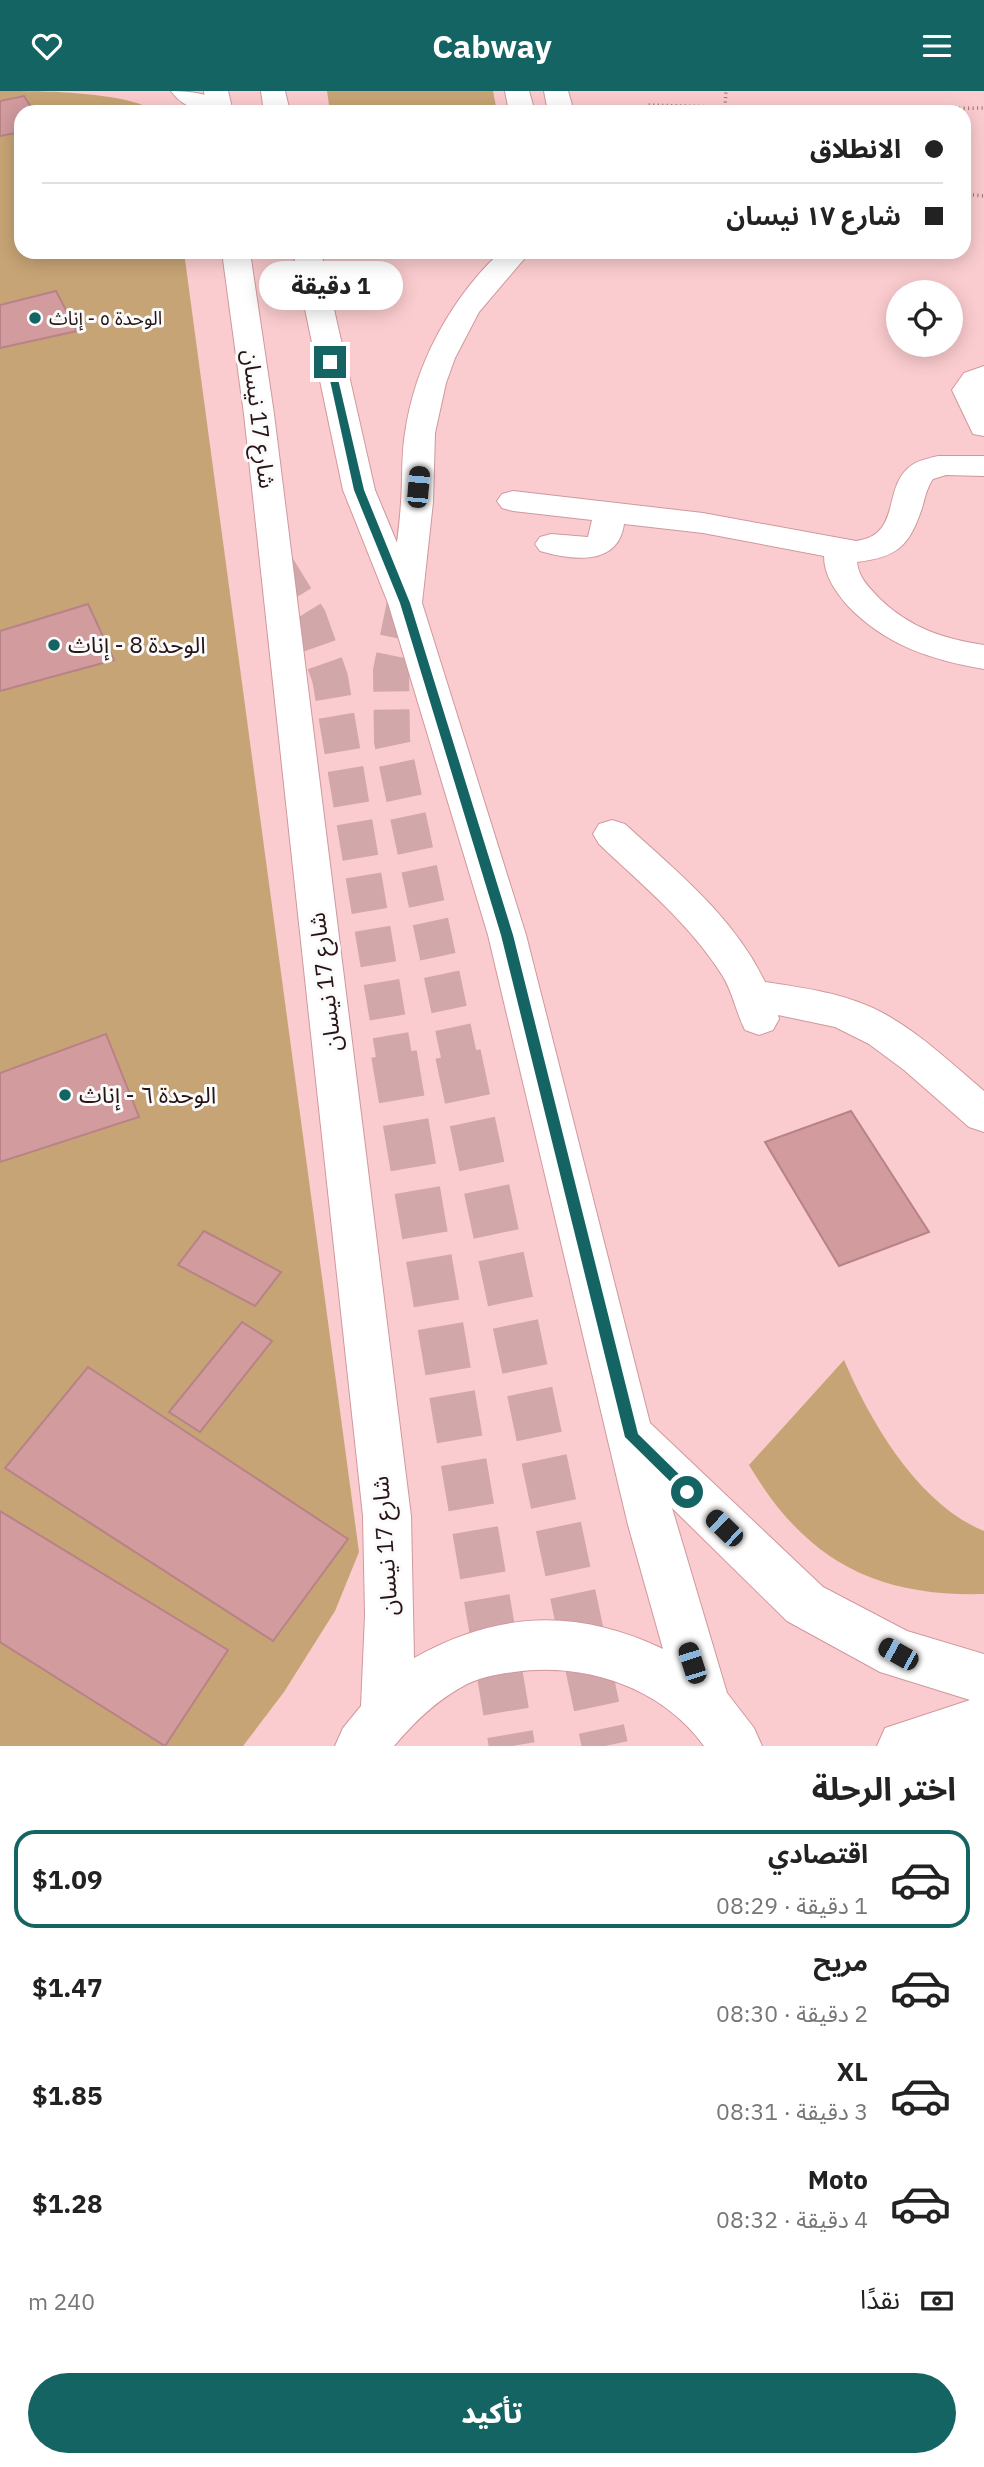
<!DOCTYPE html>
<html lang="ar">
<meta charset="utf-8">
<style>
:root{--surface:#fff;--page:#f6f6f6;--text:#222;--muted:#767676;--line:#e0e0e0;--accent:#156464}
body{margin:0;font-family:"IBM Plex Sans","Noto Sans Arabic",sans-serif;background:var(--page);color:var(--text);direction:rtl;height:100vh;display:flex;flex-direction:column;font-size:26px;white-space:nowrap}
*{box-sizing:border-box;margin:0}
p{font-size:23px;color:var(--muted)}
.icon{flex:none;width:38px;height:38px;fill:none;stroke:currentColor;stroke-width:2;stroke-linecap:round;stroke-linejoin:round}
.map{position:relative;height:1655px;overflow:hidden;direction:ltr}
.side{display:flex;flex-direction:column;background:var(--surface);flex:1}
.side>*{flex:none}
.guide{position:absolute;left:14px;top:14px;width:957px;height:154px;border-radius:21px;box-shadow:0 4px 18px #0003;direction:rtl;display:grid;align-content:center;height:154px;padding:0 28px;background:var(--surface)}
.controls{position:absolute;left:886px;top:189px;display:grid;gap:14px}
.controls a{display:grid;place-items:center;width:77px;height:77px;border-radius:50%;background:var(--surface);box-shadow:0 4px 18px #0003;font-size:35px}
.end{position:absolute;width:32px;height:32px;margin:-16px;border:9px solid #156464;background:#fff;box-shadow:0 0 0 4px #fff}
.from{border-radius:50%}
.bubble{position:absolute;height:49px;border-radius:24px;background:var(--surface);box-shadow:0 4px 18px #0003;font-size:23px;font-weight:800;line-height:49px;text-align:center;direction:rtl}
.car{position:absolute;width:21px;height:42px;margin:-21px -10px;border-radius:9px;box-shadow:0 0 5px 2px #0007;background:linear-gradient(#222 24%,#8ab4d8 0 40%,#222 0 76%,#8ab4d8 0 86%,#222 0)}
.guide b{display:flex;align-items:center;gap:24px;height:66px;font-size:26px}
.guide b+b{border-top:2px solid var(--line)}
.guide i{width:18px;height:18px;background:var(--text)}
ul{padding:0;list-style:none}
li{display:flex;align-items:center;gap:21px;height:98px;margin:0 14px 10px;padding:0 14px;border:4px solid transparent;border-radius:21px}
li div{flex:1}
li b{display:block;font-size:26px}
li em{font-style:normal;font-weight:800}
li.on{border-color:var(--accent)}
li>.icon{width:63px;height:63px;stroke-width:1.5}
h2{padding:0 28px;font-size:32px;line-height:84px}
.pay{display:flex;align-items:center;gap:18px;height:77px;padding:0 28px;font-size:26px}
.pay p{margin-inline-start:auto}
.action{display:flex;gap:14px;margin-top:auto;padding:14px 28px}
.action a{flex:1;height:80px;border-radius:42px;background:var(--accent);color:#fff;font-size:28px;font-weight:800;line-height:80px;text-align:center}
header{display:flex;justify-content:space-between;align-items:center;height:91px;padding:0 28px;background:var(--accent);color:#fff;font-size:32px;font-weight:800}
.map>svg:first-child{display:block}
.green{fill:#c7a475;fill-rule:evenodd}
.building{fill:#d29b9e;stroke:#b88286;stroke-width:2}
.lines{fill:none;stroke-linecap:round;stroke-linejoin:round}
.major-tunnel-far1{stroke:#d1a7aa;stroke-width:36;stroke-dasharray:36 18;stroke-linecap:butt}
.major-tunnel{stroke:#d1a7aa;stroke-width:46;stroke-dasharray:46 23;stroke-linecap:butt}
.minor-casing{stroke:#d0989c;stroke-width:2}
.major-casing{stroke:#d0989c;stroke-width:2}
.highway-casing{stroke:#d0989c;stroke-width:2}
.path{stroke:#927072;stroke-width:3.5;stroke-dasharray:1 3.5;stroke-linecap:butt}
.minor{fill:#fff;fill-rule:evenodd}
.major{fill:#fff;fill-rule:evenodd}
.highway{fill:#fff;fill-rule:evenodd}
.route{fill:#156464}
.poi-dot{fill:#156464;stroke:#fbfbfb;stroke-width:2.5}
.labels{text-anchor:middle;stroke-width:6;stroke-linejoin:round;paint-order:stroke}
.far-poi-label{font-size:19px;fill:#281415;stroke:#fbfbfb;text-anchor:start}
.street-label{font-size:23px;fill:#281415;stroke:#fbfbfb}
.poi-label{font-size:23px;fill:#281415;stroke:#fbfbfb;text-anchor:start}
</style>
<header><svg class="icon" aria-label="menu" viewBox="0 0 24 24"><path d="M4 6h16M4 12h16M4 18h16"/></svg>Cabway<svg class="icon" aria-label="heart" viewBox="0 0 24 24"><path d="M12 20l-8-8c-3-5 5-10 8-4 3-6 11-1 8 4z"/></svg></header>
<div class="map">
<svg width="984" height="1655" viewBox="0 0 984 1655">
<rect width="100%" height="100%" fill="#fbcccf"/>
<g class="green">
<path d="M0,0C40,0 125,0 157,21H34L24,5L0,10Z"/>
<polygon points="327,0 493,0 497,21 330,21"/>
<path d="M21,41V161H184L359,1461L335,1520L284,1601L243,1655H164L228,1559L0,1420V1071L138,1025L106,943L0,982V600L114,569L88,513L0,540V257L77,240L56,200L0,214V45ZM204,1140L280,1181L255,1215L179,1174ZM242,1232L272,1250L200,1341ZM88,1276L348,1448L273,1549L6,1378Z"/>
<path d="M844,1269C871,1332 918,1413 984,1440V1503C875,1506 805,1469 749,1374Z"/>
<polygon points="0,1551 164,1655 0,1655"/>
</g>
<g class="building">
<polygon points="24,5 34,21 21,21 21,41 0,45 0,10"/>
<polygon points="56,200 77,240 0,257 0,214"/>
<polygon points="88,513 114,569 0,600 0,540"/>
<polygon points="106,943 139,1026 0,1071 0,982"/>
<polygon points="851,1020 929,1141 839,1175 765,1051"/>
<polygon points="204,1140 281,1181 255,1215 178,1174"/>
<polygon points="242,1231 272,1250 200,1341 169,1321"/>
<polygon points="88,1276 348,1448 273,1550 5,1377"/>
<polygon points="0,1420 228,1559 165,1655 0,1551"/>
</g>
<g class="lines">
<g class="major-tunnel-far1">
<polyline points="277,476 309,528 330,587 394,965"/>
<polyline points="405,512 391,580 392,650 459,965"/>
</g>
<g class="major-tunnel">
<polyline points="394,963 512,1655"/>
<polyline points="458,963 605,1655"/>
</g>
<g class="minor-casing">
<g id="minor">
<polygon points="984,275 984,345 973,343 952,299 964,282"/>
<path d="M938,365H984V385L946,384L933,388C928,395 925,405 923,414C910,454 899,466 857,471C859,488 869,496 880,508C910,537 944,548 984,554V578C931,569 885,554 847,514C835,500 824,484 824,465L703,442L624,433C618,476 571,469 540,460L535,453L540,446L551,443L588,446L592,429L513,420L502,417L497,410L502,403L513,400L703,422L856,450C903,444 881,395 912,374C919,369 930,367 938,365Z"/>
<path d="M612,729L625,733C677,781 734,826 765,891C804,897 845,902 881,921C919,941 951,972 984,1000V1041L969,1036L904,979L869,953L835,936L778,924L779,928L773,939L759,944L745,939C736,922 733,901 722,884C690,833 642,794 599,753L593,743L599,733Z"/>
</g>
</g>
<g class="major-casing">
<g id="major">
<polygon points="204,0 228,0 233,21 207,21"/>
<polygon points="261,0 285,0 290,21 264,21"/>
<path d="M222,161H250L274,323L411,1425L414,1567C497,1520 577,1517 663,1558L628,1434L488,844L388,512L343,399L293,161H321L375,399L422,512L526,844L650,1332L823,1496L907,1540L984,1563V1655H877L885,1637L970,1609L880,1581L787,1530L672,1417L727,1602L754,1637L762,1655H704C661,1596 585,1571 514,1581C498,1583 482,1586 467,1593C438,1608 415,1630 394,1655H335L343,1637L361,1615L365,1524L363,1425L244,323Z"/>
</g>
</g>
<g class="highway-casing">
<g id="highway">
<path d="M171,0C189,0 221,3 233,20C210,24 185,20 171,0Z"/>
<polygon points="505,0 529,0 535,21 509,21"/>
<polygon points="544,0 568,0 574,21 548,21"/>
<path d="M500,161H530L479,221L455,267L446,292L435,342L433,411L422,512L417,520L405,523L393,520L388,512C393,479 399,445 401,411C403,388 401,365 405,342C415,273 450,209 500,161Z"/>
</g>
</g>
<g class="path">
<polyline points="725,16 726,0"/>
<polyline points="649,21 647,14 822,19 984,17"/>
<polyline points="964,103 984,105"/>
</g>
<use href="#minor" class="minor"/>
<use href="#major" class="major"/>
<use href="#highway" class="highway"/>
</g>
<polygon class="route" points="330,268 334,271 364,399 410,512 513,844 638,1343 692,1396 694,1401 687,1407 625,1346 501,844 400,512 354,399 326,271"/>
<g class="poi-dot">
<circle cx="35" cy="227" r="7"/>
<circle cx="54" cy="554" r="7"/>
<circle cx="65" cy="1004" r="7"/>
</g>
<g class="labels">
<g class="far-poi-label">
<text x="49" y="234">الوحدة ٥ - إناث</text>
</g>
<g class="street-label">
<text transform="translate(259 328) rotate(83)" y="8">شارع 17 نيسان</text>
<text transform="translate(325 891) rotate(-97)" y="8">شارع 17 نيسان</text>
<text transform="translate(385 1455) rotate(-94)" y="8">شارع 17 نيسان</text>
</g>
<g class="poi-label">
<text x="68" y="562">الوحدة 8 - إناث</text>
<text x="79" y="1012">الوحدة ٦ - إناث</text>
</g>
</g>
</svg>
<div class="controls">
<a><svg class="icon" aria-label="locate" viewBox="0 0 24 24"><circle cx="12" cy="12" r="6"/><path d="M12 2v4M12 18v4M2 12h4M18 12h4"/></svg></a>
</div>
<i class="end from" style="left:687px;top:1401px"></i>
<i class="end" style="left:330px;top:271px"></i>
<div class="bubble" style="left:259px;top:170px;width:144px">1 دقيقة</div>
<i class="car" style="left:418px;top:396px;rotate:5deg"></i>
<i class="car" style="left:724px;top:1437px;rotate:314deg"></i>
<i class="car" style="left:898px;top:1563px;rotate:299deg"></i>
<i class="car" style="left:692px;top:1572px;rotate:342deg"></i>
<div class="guide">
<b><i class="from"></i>الانطلاق</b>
<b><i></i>شارع ١٧ نيسان</b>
</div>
</div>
<section class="side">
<h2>اختر الرحلة</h2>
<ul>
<li class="on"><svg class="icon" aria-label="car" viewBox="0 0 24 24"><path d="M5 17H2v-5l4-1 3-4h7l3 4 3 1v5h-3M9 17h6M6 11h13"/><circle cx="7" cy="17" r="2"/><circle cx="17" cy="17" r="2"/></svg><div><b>اقتصادي</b><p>1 دقيقة · 08:29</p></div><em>$1.09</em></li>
<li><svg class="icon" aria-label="car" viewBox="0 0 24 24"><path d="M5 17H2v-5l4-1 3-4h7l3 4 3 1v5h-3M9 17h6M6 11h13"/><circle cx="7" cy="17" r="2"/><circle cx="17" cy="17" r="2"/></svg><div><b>مريح</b><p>2 دقيقة · 08:30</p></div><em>$1.47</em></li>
<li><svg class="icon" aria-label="car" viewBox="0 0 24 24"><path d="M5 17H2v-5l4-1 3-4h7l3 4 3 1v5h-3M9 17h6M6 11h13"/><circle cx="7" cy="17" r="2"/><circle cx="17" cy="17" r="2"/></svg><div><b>XL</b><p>3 دقيقة · 08:31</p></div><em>$1.85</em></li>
<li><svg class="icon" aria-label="car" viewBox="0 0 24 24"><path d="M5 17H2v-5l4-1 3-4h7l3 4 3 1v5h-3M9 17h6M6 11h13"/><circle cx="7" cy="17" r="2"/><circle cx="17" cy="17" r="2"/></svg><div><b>Moto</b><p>4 دقيقة · 08:32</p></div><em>$1.28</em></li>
</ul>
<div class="pay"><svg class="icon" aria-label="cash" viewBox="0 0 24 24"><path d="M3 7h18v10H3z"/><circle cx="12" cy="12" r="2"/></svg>نقدًا<p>240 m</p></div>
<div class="action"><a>تأكيد</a></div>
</section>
